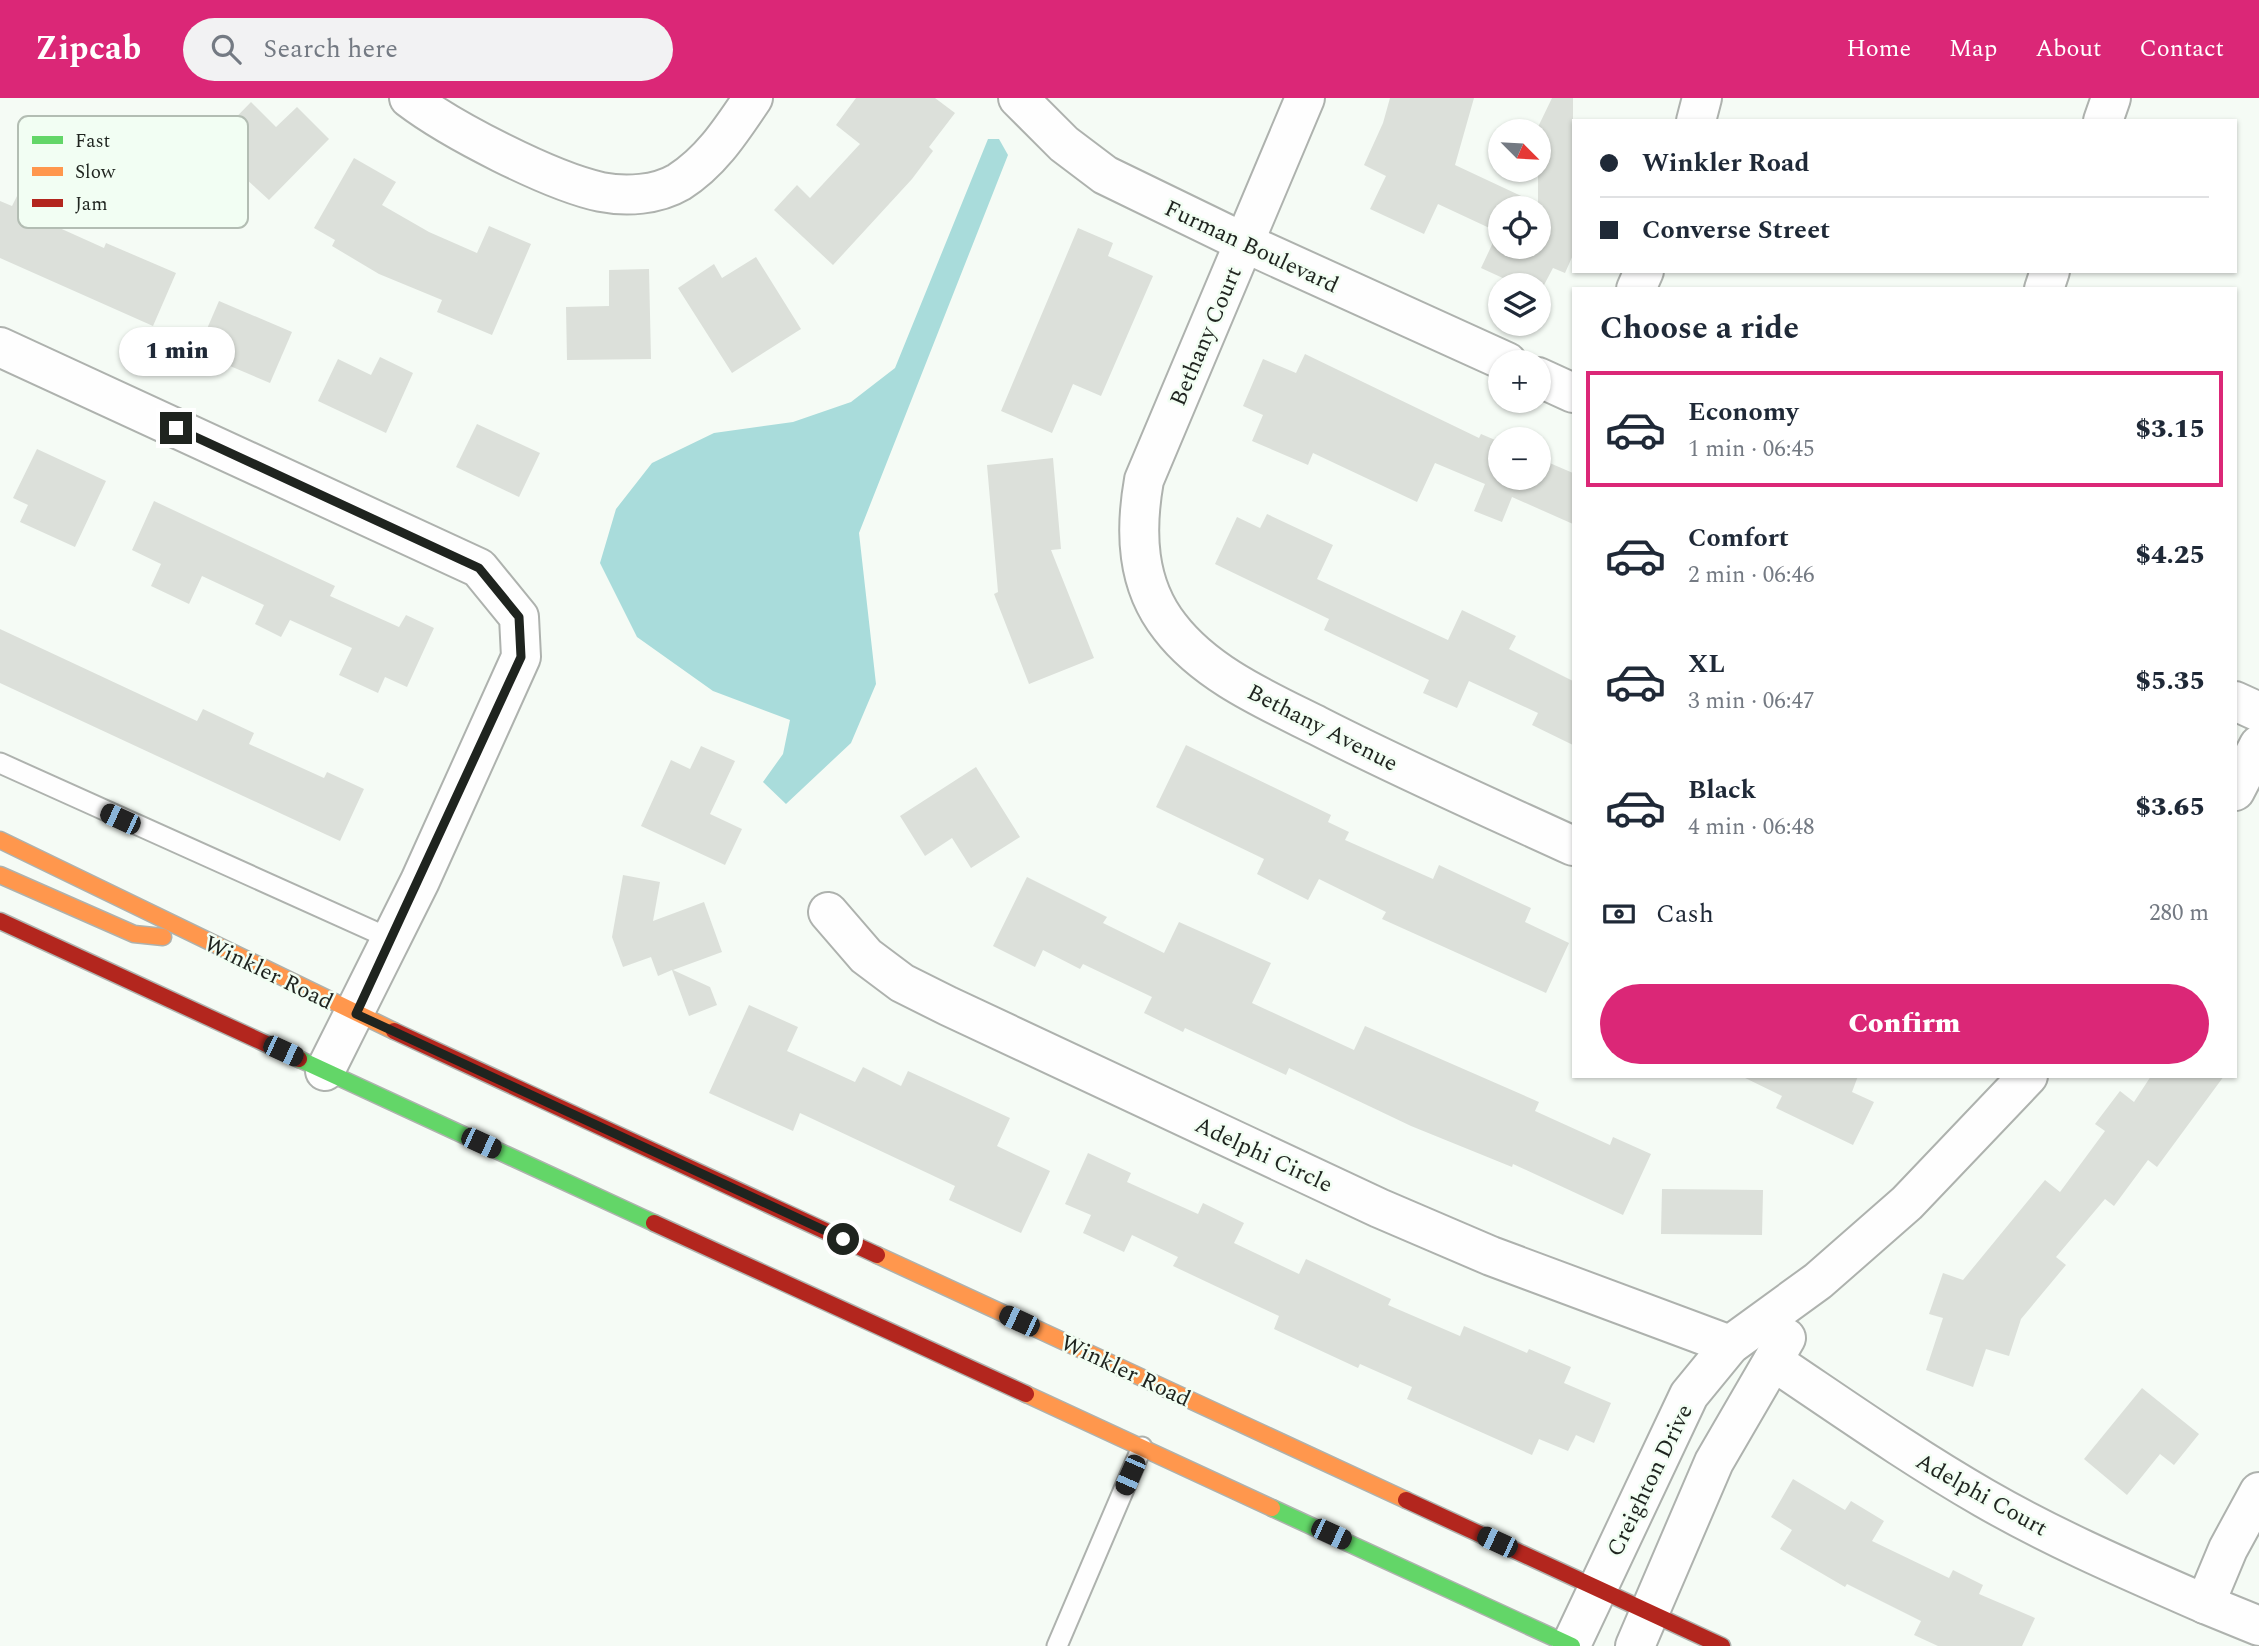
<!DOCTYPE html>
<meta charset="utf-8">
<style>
:root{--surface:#fff;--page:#f2f2f3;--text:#1f2937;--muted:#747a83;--line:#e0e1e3;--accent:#db2777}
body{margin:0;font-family:Spectral,serif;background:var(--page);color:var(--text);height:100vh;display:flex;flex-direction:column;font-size:26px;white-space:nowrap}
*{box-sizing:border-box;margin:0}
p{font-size:23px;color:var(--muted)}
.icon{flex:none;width:38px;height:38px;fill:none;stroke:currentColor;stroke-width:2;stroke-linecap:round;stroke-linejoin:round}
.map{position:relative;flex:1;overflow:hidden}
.drawer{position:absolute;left:1572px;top:189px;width:665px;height:791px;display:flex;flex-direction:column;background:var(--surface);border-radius:0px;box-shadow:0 2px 5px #0004}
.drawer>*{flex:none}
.guide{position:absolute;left:1572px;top:21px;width:665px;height:154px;border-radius:0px;box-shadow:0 2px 5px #0004;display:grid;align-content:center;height:154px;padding:0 28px;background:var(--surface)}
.needle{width:46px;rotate:114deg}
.tools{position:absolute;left:1488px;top:21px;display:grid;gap:14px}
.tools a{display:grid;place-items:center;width:63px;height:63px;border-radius:50%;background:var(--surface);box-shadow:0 2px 5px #0004;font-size:35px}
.end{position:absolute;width:32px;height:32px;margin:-16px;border:9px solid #1f241f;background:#fff;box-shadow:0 0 0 4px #fff}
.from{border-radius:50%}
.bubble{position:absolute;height:49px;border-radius:24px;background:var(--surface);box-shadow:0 2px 5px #0004;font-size:23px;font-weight:800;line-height:49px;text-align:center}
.car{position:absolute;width:21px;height:42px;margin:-21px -10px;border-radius:9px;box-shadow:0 0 5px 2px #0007;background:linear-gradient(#222 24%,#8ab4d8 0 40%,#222 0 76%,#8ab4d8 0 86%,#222 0)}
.guide b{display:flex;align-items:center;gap:24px;height:66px;font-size:26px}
.guide b+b{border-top:2px solid var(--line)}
.guide i{width:18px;height:18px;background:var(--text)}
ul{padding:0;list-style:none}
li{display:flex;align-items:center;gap:21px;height:116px;margin:0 14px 10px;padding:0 14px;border:4px solid transparent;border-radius:0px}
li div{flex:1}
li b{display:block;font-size:26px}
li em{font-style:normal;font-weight:800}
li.current{border-color:var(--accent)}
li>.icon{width:63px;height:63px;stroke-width:1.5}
h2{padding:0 28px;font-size:32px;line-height:84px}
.pay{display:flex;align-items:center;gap:18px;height:77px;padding:0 28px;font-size:26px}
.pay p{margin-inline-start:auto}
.cta{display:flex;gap:14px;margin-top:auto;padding:14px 28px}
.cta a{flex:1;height:80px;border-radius:42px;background:var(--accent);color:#fff;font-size:28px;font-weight:800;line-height:80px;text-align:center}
header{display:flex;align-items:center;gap:42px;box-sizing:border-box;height:98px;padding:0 35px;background:var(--accent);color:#fff}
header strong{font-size:33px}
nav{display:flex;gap:38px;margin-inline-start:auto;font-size:24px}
.search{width:490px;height:63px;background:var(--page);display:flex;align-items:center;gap:18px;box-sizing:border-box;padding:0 24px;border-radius:38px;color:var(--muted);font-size:26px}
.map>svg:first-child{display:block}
.water{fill:#a9dcdb}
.building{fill:#dce0da;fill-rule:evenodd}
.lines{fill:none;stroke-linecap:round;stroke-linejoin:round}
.lane-casing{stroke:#aeb2ae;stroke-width:23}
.street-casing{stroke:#aeb2ae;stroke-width:42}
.fast-casing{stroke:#aeb2ae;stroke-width:19}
.slow-casing{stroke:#aeb2ae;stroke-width:19}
.jam-casing{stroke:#aeb2ae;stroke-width:19}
.lane{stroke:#fefefe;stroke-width:19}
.street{stroke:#fefefe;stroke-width:38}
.fast{stroke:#63d668;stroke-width:16}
.slow{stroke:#ff974d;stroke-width:16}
.jam{stroke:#b3261e;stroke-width:16}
.route{stroke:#1f241f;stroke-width:9}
.labels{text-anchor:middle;stroke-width:5;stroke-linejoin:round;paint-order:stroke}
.street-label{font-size:23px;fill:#1f241f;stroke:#f2fef3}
.key{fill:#f2fef3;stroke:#b3bdb3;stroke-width:2}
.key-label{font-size:19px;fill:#1f241f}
</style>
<header>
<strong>Zipcab</strong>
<div class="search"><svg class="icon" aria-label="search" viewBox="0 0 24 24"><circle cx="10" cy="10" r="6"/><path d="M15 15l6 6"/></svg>Search here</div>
<nav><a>Home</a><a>Map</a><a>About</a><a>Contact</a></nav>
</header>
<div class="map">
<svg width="2259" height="1548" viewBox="0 0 2259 1548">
<rect width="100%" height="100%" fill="#f5fbf5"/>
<polygon class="water" points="988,41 999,41 1008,57 859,435 876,586 851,645 786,706 763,684 783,656 790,622 713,593 637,539 600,465 616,411 652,365 714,335 793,324 851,304 895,270"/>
<g class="building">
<polygon points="856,0 935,0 955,15 929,49 933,53 912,81 833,167 774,112 797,87 810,100 860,46 836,27"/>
<path d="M1390,0H1474L1455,67L1538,106V29L1552,0H1573V157L1565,175L1553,170L1544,187H1518L1481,170L1498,134L1438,106L1424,136L1370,111L1386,78L1364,67L1383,25ZM1500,110H1538V149H1500Z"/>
<polygon points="251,4 276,29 297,9 329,41 269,102 245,80 233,92 213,71 225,58 211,45"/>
<polygon points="354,60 396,84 382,107 429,134 477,155 489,128 531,146 492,237 437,214 442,202 379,176 332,148 335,142 314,130"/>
<polygon points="19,94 50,108 44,123 104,150 106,145 176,175 153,228 0,160 0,103 12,108"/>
<polygon points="1078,130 1113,145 1108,158 1153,178 1101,298 1073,286 1052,335 1001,313"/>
<polygon points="756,159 801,231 732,275 678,190 714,166 722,180"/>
<polygon points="649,171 651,261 567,262 566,209 609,208 609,172"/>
<polygon points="219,203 292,234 270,285 197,254"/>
<polygon points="1305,256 1479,340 1481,336 1500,344 1500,380 1538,380 1538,360 1573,375 1573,426 1512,399 1502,424 1474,413 1485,386 1435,365 1417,404 1313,355 1308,367 1252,343 1263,317 1243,308 1263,261 1296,275"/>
<polygon points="380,259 413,275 386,335 318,303 338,261 371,277"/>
<polygon points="477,326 540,355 519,399 456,369"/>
<polygon points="37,351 106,383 75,449 20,424 28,407 13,400"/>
<polygon points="1053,360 1061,451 1051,452 1094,560 1029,586 994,496 998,494 987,367"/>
<polygon points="154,403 335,488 330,498 399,529 406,517 434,530 407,589 385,579 378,595 339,577 352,550 290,522 281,539 255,526 264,507 202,478 189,506 151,488 161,466 132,452"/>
<polygon points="1267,416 1333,447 1317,481 1448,542 1462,512 1516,538 1509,551 1573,583 1573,647 1532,627 1538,615 1469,583 1457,610 1423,595 1429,582 1324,532 1329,521 1215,466 1237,419 1260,430"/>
<polygon points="0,531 197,623 203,611 254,635 249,646 324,680 327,674 364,691 340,743 0,585"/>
<polygon points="1186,647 1331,717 1328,724 1349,734 1345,742 1433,781 1439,767 1531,810 1525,824 1569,845 1546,895 1382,821 1386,814 1319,781 1308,802 1257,776 1264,761 1156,709"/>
<polygon points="701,648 735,663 710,716 742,731 725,767 641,728 671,662 690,671"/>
<polygon points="976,669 1020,739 971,770 952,740 925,758 900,718"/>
<polygon points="623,777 660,784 653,823 704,804 722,854 673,872 710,889 717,907 689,918 672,872 658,878 651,859 623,869 612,839"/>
<polygon points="1027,779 1107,819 1103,825 1164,855 1179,824 1271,865 1252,905 1354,952 1365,928 1539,1004 1535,1013 1610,1047 1613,1039 1651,1056 1623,1117 1513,1066 1512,1069 1411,1028 1289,970 1286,977 1185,930 1183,934 1144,915 1152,899 1083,866 1080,871 1043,852 1035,869 993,848"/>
<polygon points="749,907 798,929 787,953 855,984 863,969 901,988 908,973 1010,1020 997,1048 1050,1073 1021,1135 949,1102 955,1088 800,1015 793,1033 709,995"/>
<polygon points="1741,978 1858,978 1852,994 1874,1004 1853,1047 1776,1010 1782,998"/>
<polygon points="2151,978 2224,978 2157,1069 2148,1062 2114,1108 2105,1101 2056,1159 2066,1167 2021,1221 2009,1258 1986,1251 1973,1289 1926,1272 1943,1220 1929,1216 1943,1175 1963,1182 2045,1082 2060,1094 2105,1033 2095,1026 2120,993 2134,1004"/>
<polygon points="1088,1055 1131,1075 1127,1084 1198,1116 1203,1105 1244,1125 1234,1145 1299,1176 1306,1161 1391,1201 1388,1207 1460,1238 1464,1228 1527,1255 1529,1251 1571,1269 1564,1285 1611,1305 1594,1345 1576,1337 1568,1353 1539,1341 1532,1357 1407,1301 1412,1289 1360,1266 1358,1270 1274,1231 1279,1218 1173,1168 1178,1159 1132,1137 1124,1154 1083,1135 1091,1117 1065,1106"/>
<polygon points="1662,1091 1763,1092 1762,1137 1661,1136"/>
<polygon points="2142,1290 2199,1336 2174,1367 2160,1356 2127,1397 2084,1361"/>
<polygon points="1793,1381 1845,1412 1851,1403 1884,1423 1872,1443 1949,1480 1953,1472 1983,1487 1979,1496 2035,1520 2022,1548 1938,1548 1914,1537 1921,1523 1847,1486 1845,1489 1780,1451 1792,1432 1771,1419"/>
</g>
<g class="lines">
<g class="lane-casing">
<g id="lane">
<polyline points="0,665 391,841"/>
<polyline points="1057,1548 1142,1349"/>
</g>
</g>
<g class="street-casing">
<g id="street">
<path d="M409,0C451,32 550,83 601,94C626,99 657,97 679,84C712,63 732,31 753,0"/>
<polyline points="1018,0 1064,46 1105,77 1245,145 1507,264"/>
<path d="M1305,0L1144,382C1135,433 1136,486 1170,529C1206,576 1266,602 1318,628C1402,671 1488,709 1573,748"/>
<polyline points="1696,23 1702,0"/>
<polyline points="2103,23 2111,0"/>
<polyline points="1636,191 1644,173"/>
<polyline points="2044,191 2050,173"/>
<polyline points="0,249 479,470 519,519 521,559 420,783 325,973"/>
<polyline points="1538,279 1573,295"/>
<polyline points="2235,603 2259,614"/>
<polyline points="2235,693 2259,647"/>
<polyline points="828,814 866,858 902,885 948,908 1379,1110 1491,1158 1730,1247"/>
<path d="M1773,1263C1843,1310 1911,1358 1984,1400C2055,1441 2130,1473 2205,1506"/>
<polyline points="2259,1394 2228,1451 2205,1506 2259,1528"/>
<polyline points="1571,1547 1689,1297 1730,1247 1818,1183 1907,1105 2028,978"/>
<polyline points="1635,1548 1714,1364 1786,1240"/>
</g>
</g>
<g class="fast-casing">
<g id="fast">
<polyline points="299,961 654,1125"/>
<polyline points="1272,1410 1572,1548"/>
</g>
</g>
<g class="slow-casing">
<g id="slow">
<polyline points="0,742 394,933"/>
<polyline points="0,777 134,836 163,839"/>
<polyline points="877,1157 1406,1402"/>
<polyline points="1026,1296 1272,1410"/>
</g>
</g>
<g class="jam-casing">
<g id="jam">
<polyline points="0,823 299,961"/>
<polyline points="394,933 877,1157"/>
<polyline points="654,1125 1026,1296"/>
<polyline points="1406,1402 1722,1548"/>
</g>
</g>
<use href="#lane" class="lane"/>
<use href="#street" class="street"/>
<use href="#fast" class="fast"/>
<use href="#slow" class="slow"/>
<use href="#jam" class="jam"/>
</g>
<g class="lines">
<polyline class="route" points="176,330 479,470 519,519 521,559 356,916 843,1141"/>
</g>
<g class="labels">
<g class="street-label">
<text transform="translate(1252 148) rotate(25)" y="8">Furman Boulevard</text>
<text transform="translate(1205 238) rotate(-67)" y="8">Bethany Court</text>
<text transform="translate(1323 629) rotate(27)" y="8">Bethany Avenue</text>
<text transform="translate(269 874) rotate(26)" y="8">Winkler Road</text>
<text transform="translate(1264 1056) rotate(25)" y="8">Adelphi Circle</text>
<text transform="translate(1126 1272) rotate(25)" y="8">Winkler Road</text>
<text transform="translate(1649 1382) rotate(-64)" y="8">Creighton Drive</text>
<text transform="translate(1982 1396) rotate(29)" y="8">Adelphi Court</text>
</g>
</g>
<rect x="18" y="18" width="230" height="112" rx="10" class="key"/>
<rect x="32" y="38" width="31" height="8" fill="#63d668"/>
<rect x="32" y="69" width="31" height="9" fill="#ff974d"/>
<rect x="32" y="101" width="31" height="8" fill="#b3261e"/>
<g class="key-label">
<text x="75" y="49">Fast</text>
<text x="75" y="80">Slow</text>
<text x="75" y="112">Jam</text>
</g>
</svg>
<div class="tools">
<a><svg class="needle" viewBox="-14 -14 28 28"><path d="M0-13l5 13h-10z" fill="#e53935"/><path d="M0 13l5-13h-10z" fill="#747a83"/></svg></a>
<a><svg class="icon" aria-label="locate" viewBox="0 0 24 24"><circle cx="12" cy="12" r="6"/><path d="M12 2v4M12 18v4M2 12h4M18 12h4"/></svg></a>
<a><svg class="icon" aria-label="layers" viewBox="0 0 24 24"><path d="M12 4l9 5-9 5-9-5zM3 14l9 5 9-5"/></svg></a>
<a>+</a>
<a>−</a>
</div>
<i class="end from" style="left:843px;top:1141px"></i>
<i class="end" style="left:176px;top:330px"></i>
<div class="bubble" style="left:119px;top:229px;width:116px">1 min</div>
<i class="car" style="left:120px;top:721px;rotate:295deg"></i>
<i class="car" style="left:283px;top:953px;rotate:115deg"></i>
<i class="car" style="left:481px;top:1045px;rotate:115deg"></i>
<i class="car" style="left:1019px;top:1223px;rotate:295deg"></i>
<i class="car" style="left:1130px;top:1377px;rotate:204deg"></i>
<i class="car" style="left:1331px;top:1436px;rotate:115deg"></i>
<i class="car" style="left:1497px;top:1444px;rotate:295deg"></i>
<div class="guide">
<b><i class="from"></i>Winkler Road</b>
<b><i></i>Converse Street</b>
</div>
<section class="drawer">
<h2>Choose a ride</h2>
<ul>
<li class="current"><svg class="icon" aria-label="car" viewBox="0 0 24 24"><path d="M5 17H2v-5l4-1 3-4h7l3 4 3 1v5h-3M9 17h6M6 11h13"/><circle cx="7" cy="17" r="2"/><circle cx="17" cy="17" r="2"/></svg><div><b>Economy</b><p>1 min · 06:45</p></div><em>$3.15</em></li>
<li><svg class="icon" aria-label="car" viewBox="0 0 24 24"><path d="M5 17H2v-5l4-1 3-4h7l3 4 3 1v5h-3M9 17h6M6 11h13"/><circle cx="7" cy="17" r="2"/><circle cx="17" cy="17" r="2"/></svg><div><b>Comfort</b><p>2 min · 06:46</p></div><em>$4.25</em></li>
<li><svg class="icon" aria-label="car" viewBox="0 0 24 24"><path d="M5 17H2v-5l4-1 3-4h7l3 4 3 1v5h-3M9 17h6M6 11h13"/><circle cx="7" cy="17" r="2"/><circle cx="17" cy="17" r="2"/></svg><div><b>XL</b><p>3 min · 06:47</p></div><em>$5.35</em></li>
<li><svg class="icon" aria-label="car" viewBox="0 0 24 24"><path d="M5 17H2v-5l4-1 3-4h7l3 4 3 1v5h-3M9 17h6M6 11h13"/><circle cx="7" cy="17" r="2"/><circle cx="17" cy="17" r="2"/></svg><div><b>Black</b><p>4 min · 06:48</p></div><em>$3.65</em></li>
</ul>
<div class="pay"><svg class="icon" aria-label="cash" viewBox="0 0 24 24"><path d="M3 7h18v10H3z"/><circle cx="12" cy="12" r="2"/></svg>Cash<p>280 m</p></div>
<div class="cta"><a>Confirm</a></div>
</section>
</div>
